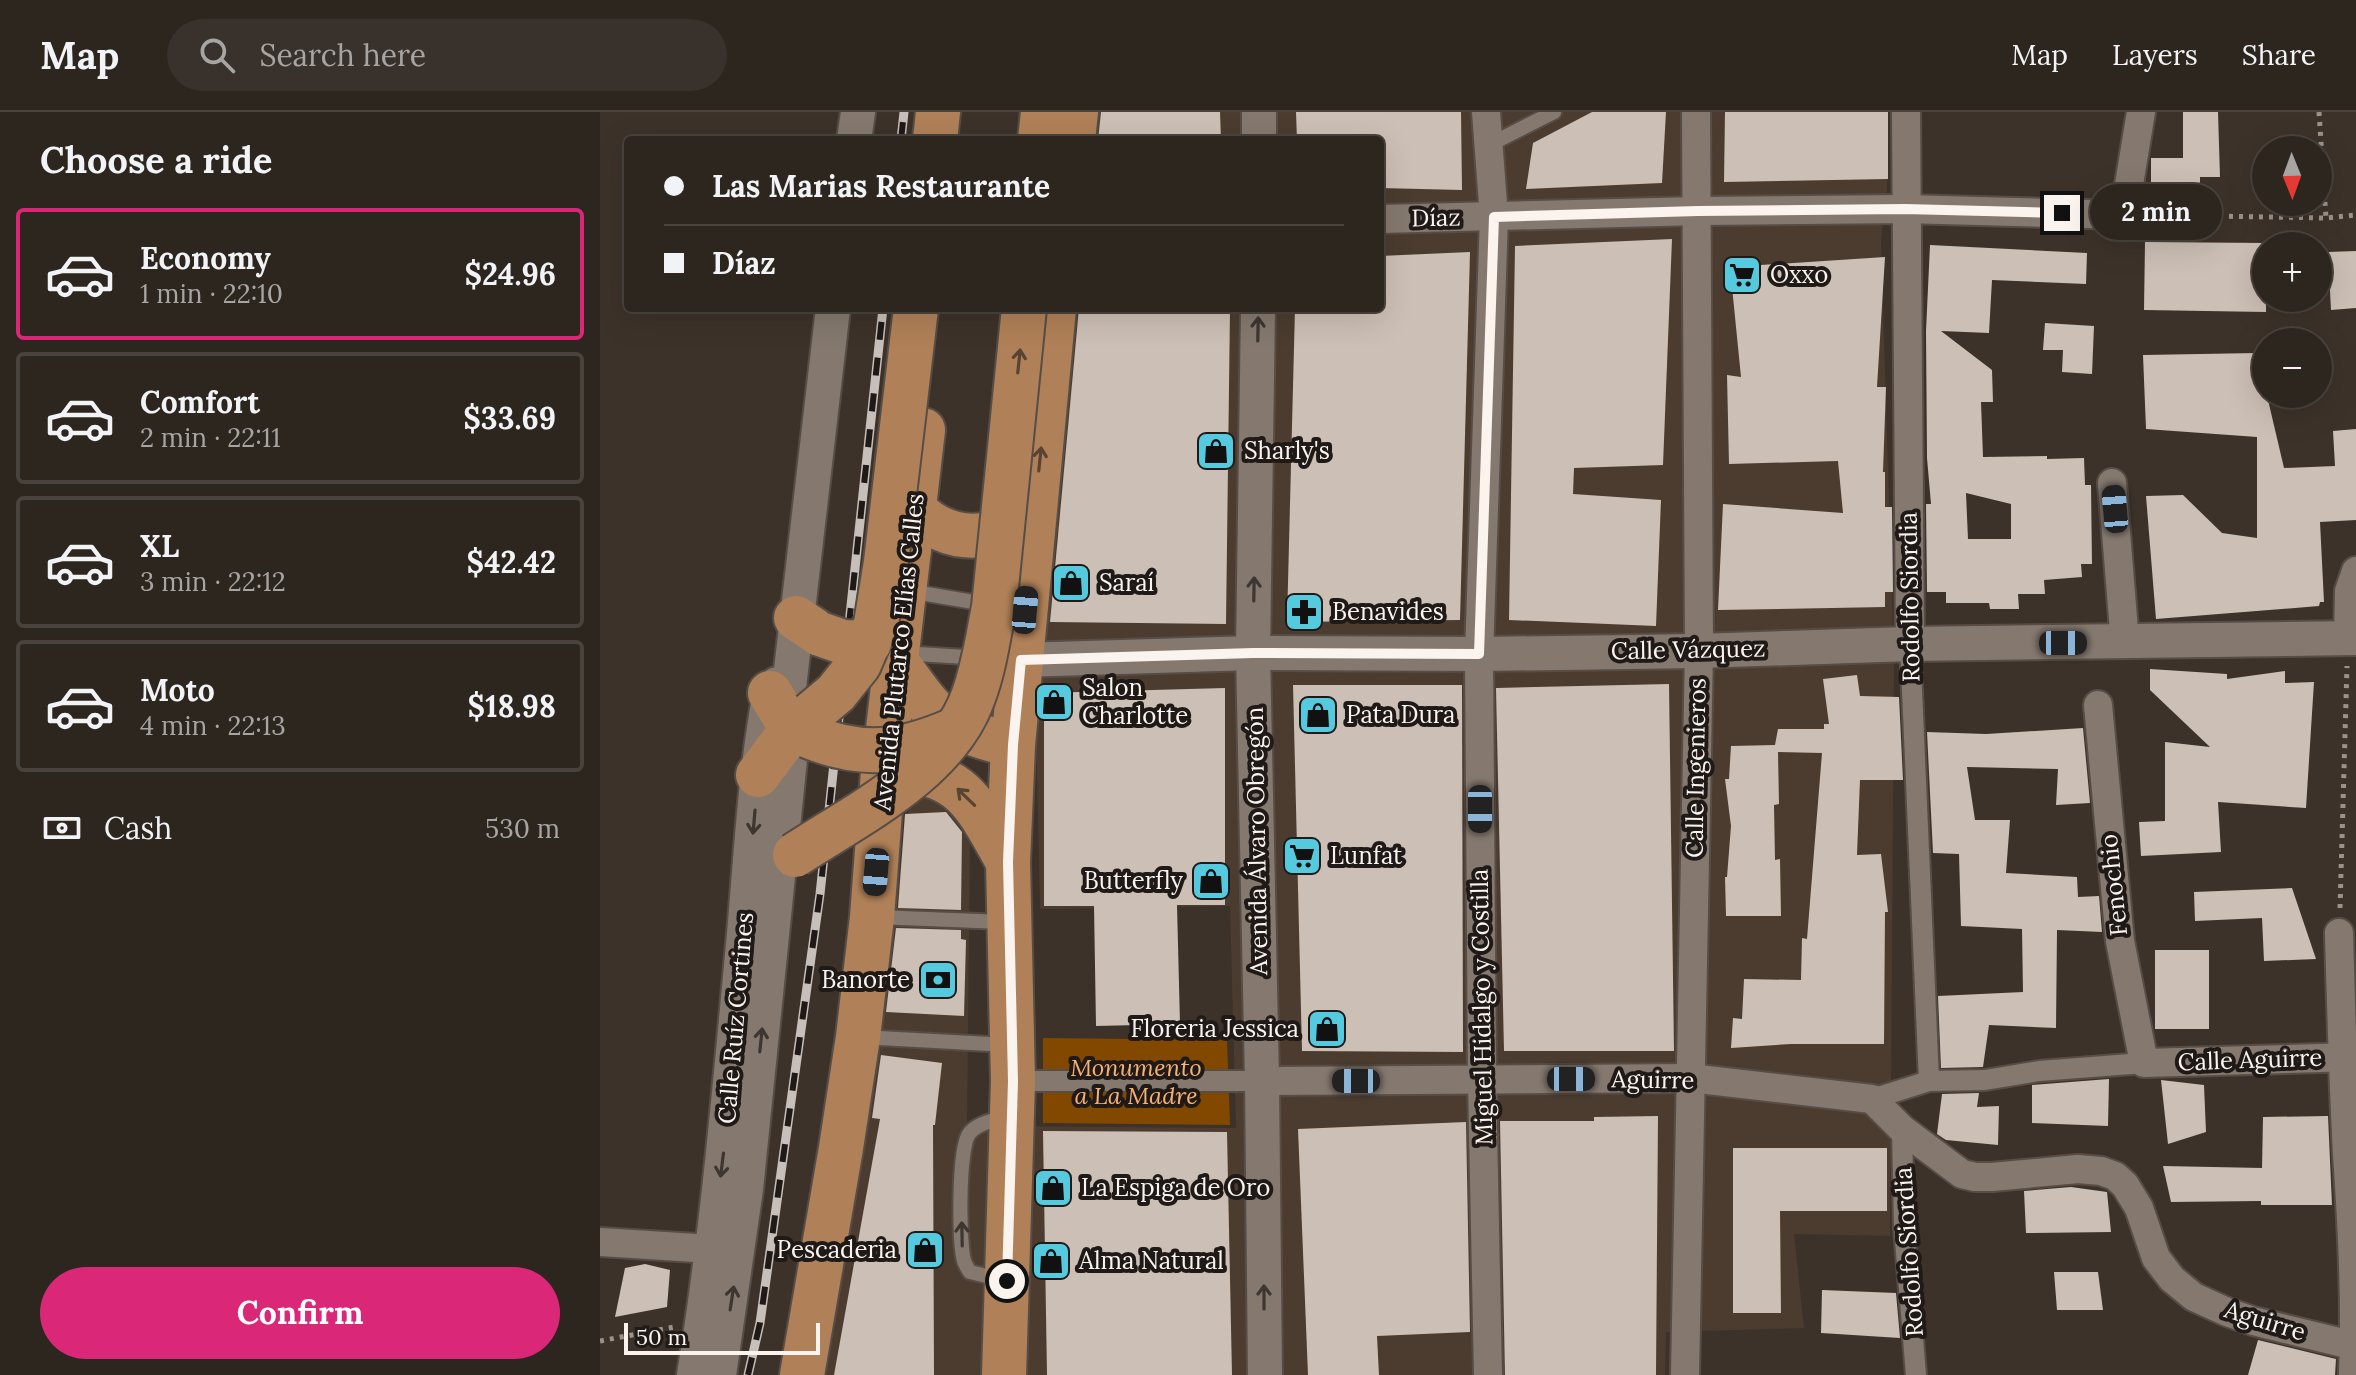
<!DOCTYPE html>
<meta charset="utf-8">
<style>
:root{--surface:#2d261f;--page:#39322c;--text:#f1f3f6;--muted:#a7a5a4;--line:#48433d;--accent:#db2777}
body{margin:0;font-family:Lora,serif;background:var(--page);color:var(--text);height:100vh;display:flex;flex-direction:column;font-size:30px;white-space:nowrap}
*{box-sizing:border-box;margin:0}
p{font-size:26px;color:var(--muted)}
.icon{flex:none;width:44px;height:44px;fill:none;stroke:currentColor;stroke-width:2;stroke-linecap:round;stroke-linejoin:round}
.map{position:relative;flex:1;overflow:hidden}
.sheet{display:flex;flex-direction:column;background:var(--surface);width:600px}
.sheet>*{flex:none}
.banner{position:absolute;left:24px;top:24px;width:760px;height:176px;border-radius:8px;box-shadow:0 8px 32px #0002,0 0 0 2px var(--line);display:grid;align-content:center;height:176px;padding:0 40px;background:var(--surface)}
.needle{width:52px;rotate:179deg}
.controls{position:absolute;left:1652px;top:24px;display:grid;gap:16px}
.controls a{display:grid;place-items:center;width:80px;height:80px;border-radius:50%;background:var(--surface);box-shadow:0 8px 32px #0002,0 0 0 2px var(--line);font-size:40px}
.scale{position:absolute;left:24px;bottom:20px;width:196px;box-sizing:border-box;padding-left:8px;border:4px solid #faf3ee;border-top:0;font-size:22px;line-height:28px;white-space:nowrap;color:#faf3ee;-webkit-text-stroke:6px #1f1a17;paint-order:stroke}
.end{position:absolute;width:36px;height:36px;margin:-18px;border:10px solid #faf3ee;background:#111;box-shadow:0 0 0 4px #111}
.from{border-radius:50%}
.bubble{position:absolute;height:56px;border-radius:28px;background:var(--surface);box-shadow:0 8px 32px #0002,0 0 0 2px var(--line);font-size:26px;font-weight:700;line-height:56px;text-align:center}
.car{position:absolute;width:24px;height:48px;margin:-24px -12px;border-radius:10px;box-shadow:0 0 6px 2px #0007;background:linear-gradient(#222 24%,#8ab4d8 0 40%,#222 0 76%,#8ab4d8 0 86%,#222 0)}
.banner b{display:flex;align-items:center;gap:28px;height:76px;font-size:30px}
.banner b+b{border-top:2px solid var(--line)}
.banner i{width:20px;height:20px;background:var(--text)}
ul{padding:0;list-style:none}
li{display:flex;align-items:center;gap:24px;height:132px;margin:0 16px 12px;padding:0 24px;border:4px solid var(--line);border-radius:8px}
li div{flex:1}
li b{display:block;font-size:30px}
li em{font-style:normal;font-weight:700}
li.current{border-color:var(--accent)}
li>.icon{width:72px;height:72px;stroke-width:1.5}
h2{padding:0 40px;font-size:36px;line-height:96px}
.pay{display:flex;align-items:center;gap:20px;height:88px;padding:0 40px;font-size:30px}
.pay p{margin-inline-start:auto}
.button{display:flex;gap:16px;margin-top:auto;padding:16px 40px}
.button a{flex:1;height:92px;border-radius:48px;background:var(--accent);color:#fff;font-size:32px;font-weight:700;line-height:92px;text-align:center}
header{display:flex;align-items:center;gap:48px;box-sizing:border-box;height:112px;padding:0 40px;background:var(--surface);border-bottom:2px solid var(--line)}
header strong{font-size:38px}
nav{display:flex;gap:44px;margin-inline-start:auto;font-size:28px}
.search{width:560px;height:72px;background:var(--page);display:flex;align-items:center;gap:20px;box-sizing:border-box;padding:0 28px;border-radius:44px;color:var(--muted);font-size:30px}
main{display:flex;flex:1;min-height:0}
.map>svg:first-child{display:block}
.built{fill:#4b3c2f}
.green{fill:#824800}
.building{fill:#ccbfb5;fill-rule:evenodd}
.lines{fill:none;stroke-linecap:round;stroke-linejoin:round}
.service-casing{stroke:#574d47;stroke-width:18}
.pedestrian-casing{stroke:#574d47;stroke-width:24}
.minor-casing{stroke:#574d47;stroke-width:32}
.tertiary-casing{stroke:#574d47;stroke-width:38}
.trunk-casing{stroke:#574d47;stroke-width:48}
.path{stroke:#9b928b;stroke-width:5;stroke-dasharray:4 6;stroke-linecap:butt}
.service{stroke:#85796f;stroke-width:14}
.pedestrian{stroke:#85796f;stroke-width:20}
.minor{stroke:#85796f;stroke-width:28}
.tertiary{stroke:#85796f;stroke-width:34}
.trunk{stroke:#b08158;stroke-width:44}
.rail-casing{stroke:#c7bfb9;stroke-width:9}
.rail{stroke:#1f1a17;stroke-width:6;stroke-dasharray:18;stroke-linecap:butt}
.trunk-bridge-casing{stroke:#574d47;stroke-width:48;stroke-linecap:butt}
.trunk-bridge{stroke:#b08158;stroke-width:44}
.oneway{stroke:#3e3631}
.oneway2{stroke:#594331}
.route{stroke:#faf3ee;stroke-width:10}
.labels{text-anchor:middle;stroke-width:8;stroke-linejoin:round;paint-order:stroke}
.street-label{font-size:24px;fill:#faf3ee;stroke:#1f1a17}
.poi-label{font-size:24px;fill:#faf3ee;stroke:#1f1a17;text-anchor:start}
.park-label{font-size:24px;font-style:italic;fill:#f6b173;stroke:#1f1a17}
</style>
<header>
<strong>Map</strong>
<div class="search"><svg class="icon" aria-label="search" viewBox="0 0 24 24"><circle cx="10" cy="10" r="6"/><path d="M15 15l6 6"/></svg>Search here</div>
<nav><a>Map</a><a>Layers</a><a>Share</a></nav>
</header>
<main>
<section class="sheet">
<h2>Choose a ride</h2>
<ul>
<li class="current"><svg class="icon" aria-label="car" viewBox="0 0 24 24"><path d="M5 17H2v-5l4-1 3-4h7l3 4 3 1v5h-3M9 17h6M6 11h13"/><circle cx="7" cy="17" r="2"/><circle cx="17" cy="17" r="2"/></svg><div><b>Economy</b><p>1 min · 22:10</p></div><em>$24.96</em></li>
<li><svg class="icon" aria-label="car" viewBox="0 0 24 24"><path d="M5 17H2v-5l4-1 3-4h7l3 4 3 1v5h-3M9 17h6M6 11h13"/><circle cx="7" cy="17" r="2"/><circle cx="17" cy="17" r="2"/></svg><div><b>Comfort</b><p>2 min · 22:11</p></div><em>$33.69</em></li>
<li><svg class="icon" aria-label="car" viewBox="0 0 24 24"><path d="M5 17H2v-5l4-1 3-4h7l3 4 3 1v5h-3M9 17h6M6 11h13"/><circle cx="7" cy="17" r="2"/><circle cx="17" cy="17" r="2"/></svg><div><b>XL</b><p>3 min · 22:12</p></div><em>$42.42</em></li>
<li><svg class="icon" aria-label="car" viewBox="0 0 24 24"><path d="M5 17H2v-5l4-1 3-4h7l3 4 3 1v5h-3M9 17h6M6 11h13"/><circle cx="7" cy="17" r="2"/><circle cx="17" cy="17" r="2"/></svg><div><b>Moto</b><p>4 min · 22:13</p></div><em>$18.98</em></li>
</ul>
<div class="pay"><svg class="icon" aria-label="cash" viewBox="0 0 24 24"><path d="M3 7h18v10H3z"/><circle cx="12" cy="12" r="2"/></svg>Cash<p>530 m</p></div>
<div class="button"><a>Confirm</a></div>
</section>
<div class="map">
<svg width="1756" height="1263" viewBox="0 0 1756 1263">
<rect width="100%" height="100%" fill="#3c3229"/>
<polygon class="built" points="488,0 1288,0 1287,79 1281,128 1294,554 1290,1124 1194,1122 1204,1216 1066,1220 1065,1263 226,1263 310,688 334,679 358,691 370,727 367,1014 636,1016 630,794 440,797 435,579 467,196 780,196 780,28 485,28"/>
<polygon class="green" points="443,926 627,928 630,1013 443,1011"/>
<g class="building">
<polygon points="501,0 620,0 621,28 498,28"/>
<polygon points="696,0 861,0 862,78 780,76 780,28 697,28"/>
<polygon points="992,0 1066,0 1062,71 926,77 933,31"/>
<polygon points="1125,0 1288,0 1288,67 1124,70"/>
<polygon points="1583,0 1618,0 1620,65 1600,65 1600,75 1551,75 1551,46 1583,46"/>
<polygon points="1072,127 1063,353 974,356 973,382 1061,388 1056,514 909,508 915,134"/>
<polygon points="1545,130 1666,131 1666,200 1544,198"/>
<path d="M1330,133L1487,141L1486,172L1392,168L1389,221L1341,219L1392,258L1393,290H1381L1383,345L1447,344V347L1484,346L1485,373H1491L1492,452H1481L1482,465L1444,468L1445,482H1418L1419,497H1390L1389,491H1346V480H1327L1326,392H1331L1327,346L1326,219ZM1366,381L1411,392V427H1368Z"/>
<polygon points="1756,139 1756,196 1731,198 1728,140"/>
<polygon points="870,140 860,508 687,510 695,196 780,196 780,144"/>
<polygon points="1285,145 1277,275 1286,275 1283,360 1285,360 1285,395 1292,395 1293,480 1285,480 1285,495 1118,498 1123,392 1243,401 1238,349 1129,352 1127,263 1141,265 1130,155"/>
<polygon points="479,196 630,196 626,512 450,510"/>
<polygon points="1445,211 1494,214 1492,262 1462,260 1463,238 1443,238"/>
<polygon points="1657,241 1684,356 1735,354 1733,319 1756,317 1756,408 1720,410 1724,490 1720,490 1719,494 1556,507 1546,384 1583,383 1622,421 1657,426 1657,325 1546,317 1543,243"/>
<polygon points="1550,557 1627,562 1627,567 1685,559 1685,571 1714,570 1706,696 1618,690 1621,740 1541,744 1539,710 1565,709 1565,630 1610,635 1550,578"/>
<polygon points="1257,563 1260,584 1299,585 1303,668 1260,668 1257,743 1281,742 1288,800 1285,800 1284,932 1191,932 1131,936 1133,906 1142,907 1144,867 1201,868 1202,826 1207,827 1222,641 1178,640 1179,692 1174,693 1175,748 1180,747 1181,804 1126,804 1125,765 1127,765 1131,714 1125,667 1129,667 1131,634 1175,633 1178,617 1224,617 1224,612 1229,612 1223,567"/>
<polygon points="1069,572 1074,939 904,939 896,576"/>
<polygon points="693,573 862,573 863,940 702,939"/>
<polygon points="625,576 625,793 577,793 580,912 496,914 494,794 444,794 444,581"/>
<polygon points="1483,616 1490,691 1456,693 1458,657 1367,655 1375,708 1410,708 1406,761 1477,765 1478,785 1499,784 1502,820 1457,818 1456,916 1389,913 1383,955 1341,956 1338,884 1423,880 1422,817 1361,814 1359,742 1333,741 1327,620 1386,622"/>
<polygon points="346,700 362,720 361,798 298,796 305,702"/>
<polygon points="1692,776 1716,847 1664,849 1662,806 1595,809 1594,780"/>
<polygon points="296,816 361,818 361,827 366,828 364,904 286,900"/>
<rect x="1555" y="838" width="54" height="79"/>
<polygon points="281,943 342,951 335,1013 333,1013 334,1263 234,1263 280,1007 272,1006"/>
<polygon points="1509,967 1508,1014 1432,1011 1432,973"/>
<polygon points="1561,968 1604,973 1606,1020 1568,1032"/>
<polygon points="1379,981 1377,995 1399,994 1398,1033 1346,1028 1337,1022 1342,982"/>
<polygon points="1058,1004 1056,1263 905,1263 900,1009 994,1009 994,1005"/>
<polygon points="1728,1004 1732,1093 1661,1093 1661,1089 1571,1090 1563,1054 1662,1056 1663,1005"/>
<polygon points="866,1010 870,1220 777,1224 779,1263 708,1263 698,1017"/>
<polygon points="443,1019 627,1020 632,1263 447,1263"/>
<polygon points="1133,1036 1287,1036 1287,1099 1180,1099 1181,1201 1133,1201"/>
<polygon points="1471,1075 1507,1080 1511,1120 1426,1121 1424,1079"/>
<polygon points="45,1152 70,1158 67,1195 15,1205 25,1156"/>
<polygon points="1454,1160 1498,1160 1503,1198 1457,1198"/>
<polygon points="1222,1178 1296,1181 1300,1226 1221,1221"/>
<polygon points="1658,1228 1736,1247 1735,1263 1648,1263"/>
</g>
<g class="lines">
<g class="service-casing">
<g id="service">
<polyline points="887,34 954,0"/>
<polyline points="309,479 391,493"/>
<polyline points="302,541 381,546"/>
<polyline points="276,805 403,810"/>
<polyline points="261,925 408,933"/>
<path d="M403,1168L370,1160C367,1156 366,1153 364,1149C359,1130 358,1038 369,1022C376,1011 396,1008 408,1004"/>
</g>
</g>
<g class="pedestrian-casing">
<g id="pedestrian">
<polyline points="1310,532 1329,969"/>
<polyline points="413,969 662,969"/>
<polyline points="1272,987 1329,969 1385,968 1439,959 1544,951"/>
<polyline points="1302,1017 1304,1116 1316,1263"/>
</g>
</g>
<g class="minor-casing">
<g id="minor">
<polyline points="886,0 894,105 879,542 882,968 888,1263"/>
<polyline points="1306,0 1310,532"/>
<polyline points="780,107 1098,99 1305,97 1524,103 1541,0"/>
<polyline points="1512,371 1525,531"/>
<polyline points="1748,527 1749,479 1756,459"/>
<polyline points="1498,593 1520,829 1544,951 1756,945"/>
<path d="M1739,821C1741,895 1743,968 1747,1042C1752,1116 1756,1189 1753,1263"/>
<polyline points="662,969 1090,966 1272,987 1302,1017 1362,1062 1375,1065 1392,1065 1478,1057 1501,1059 1515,1064 1525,1073 1539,1096 1556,1146 1572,1167 1594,1185 1627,1200 1653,1209 1755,1234"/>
<polyline points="0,1130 112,1137"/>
<polyline points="1085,1263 1099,539 1096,0"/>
</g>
</g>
<g class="tertiary-casing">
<g id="tertiary">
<polyline points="659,0 659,28"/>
<polyline points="254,28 258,0"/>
<polyline points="658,196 653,541 662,969 665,1263"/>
<polyline points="421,548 653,541 879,542 1099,539 1310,532 1756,526"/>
<path d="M94,1263C118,1117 130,970 144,822C151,742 155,660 170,581L177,572"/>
<polyline points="119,1263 146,1077 191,637 192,617 188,584 233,196"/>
</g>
</g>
<g class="trunk-casing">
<g id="trunk">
<polyline points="335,28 338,0"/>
<polyline points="440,28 443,0"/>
<polyline points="473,28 476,0"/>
<path d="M315,398C350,434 397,430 434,399"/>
<polyline points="196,506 220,522"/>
<path d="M297,551C307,564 317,579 328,592C349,617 383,626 413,633"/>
<polyline points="170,581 192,617 208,624"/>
<path d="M283,660C360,654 375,691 408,750"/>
<polyline points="158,663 192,617 211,602"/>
<polyline points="202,1263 241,1036 258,925 272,805 283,660 323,318"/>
<polyline points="404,1263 413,969 408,750 413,633 421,548 454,196"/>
</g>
</g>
<g class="path">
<polyline points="1719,0 1726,106"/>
<polyline points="1549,103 1726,106 1756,103"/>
<polyline points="1740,796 1747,554"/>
<polyline points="0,1229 74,1215"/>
</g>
<use href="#service" class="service"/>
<use href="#pedestrian" class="pedestrian"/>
<use href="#minor" class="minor"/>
<use href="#tertiary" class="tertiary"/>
<use href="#trunk" class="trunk"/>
<g class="rail-casing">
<g id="rail">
<polyline points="301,28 304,0"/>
<polyline points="148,1263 160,1211 220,782 283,196"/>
</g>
</g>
<use href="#rail" class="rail"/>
<g class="trunk-bridge-casing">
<g id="trunk-bridge">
<polyline points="220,522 243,530 269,531"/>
<polyline points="211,602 236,581 259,552 276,512 286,450 316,196"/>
<path d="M208,624C262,646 300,641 352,619"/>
<path d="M195,743C256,703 347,659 373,585C384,556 388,525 394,495L424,196"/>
</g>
</g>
<use href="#trunk-bridge" class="trunk-bridge"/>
</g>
<defs><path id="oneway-shaft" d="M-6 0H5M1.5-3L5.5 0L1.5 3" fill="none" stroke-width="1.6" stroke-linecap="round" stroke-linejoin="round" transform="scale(2)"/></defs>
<g class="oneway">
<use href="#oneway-shaft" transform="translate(658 217) rotate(-89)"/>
<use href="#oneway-shaft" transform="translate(654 477) rotate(-89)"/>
<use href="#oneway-shaft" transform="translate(154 710) rotate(95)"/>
<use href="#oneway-shaft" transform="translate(161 928) rotate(-84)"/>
<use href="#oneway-shaft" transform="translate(122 1053) rotate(97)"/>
<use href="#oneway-shaft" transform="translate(362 1122) rotate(-91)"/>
<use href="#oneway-shaft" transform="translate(664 1185) rotate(-90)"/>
<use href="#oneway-shaft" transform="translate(132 1186) rotate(-81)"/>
</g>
<g class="oneway2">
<use href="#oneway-shaft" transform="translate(419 249) rotate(-84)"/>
<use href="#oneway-shaft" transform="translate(440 347) rotate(-84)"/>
<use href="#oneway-shaft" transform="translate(366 685) rotate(-136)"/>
</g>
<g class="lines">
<polyline class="route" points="407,1169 413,969 408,750 413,633 421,548 653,541 879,542 894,105 1098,99 1305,97 1462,101"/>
</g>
<defs>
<g id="supermarket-square" transform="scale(2)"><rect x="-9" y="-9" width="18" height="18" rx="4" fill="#55cadf" stroke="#1f1a17"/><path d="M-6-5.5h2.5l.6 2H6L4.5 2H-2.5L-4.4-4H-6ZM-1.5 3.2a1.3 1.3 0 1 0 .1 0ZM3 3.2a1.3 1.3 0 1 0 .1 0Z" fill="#111"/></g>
<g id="shop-square" transform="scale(2)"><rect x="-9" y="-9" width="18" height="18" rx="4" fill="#55cadf" stroke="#1f1a17"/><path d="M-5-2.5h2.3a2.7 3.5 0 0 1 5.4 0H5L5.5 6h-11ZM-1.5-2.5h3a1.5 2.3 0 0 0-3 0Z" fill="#111"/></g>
<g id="pharmacy-square" transform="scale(2)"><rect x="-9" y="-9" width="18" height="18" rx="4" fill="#55cadf" stroke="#1f1a17"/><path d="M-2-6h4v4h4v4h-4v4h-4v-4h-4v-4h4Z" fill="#111"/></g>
<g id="bank-square" transform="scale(2)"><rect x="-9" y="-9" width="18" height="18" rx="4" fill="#55cadf" stroke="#1f1a17"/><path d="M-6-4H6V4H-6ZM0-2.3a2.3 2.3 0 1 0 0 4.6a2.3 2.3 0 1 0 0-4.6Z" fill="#111"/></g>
</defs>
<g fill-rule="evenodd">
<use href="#supermarket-square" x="1142" y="163"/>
<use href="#shop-square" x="616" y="339"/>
<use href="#shop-square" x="471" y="471"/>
<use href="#pharmacy-square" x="704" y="500"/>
<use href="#shop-square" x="454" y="590"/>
<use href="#shop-square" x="718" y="603"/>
<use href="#supermarket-square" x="702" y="744"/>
<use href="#shop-square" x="611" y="769"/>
<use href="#bank-square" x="338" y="868"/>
<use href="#shop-square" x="727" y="917"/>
<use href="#shop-square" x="453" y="1076"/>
<use href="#shop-square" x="325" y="1138"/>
<use href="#shop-square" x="451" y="1149"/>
</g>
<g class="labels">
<g class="street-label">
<text transform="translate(836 106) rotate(-1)" y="8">Díaz</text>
<text transform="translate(1310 485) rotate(-91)" y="8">Rodolfo Siordia</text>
<text transform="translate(1088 538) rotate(-1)" y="8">Calle Vázquez</text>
<text transform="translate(299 540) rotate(-84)" y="8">Avenida Plutarco Elías Calles</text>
<text transform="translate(1096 656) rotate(-89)" y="8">Calle Ingenieros</text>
<text transform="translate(657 729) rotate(-91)" y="8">Avenida Álvaro Obregón</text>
<text transform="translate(1514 773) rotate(-96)" y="8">Fenochio</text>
<text transform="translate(882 895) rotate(-91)" y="8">Miguel Hidalgo y Costilla</text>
<text transform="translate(136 906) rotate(-85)" y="8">Calle Ruíz Cortines</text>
<text transform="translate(1650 948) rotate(-2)" y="8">Calle Aguirre</text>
<text transform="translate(1053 968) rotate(1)" y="8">Aguirre</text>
<text transform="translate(1309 1140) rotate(-94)" y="8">Rodolfo Siordia</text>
<text transform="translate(1665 1209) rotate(17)" y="8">Aguirre</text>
</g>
<g class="poi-label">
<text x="1170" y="171">Oxxo</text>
<text x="644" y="347">Sharly's</text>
<text x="499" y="479">Saraí</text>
<text x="732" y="508">Benavides</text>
<text x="482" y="584">Salon<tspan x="482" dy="28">Charlotte</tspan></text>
<text x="746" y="611">Pata Dura</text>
<text x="730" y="752">Lunfat</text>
<text x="583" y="777" text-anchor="end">Butterfly</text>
<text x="310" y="876" text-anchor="end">Banorte</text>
<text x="699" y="925" text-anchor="end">Floreria Jessica</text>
<text x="481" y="1084">La Espiga de Oro</text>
<text x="297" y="1146" text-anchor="end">Pescaderia</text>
<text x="479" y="1157">Alma Natural</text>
</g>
<g class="park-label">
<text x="536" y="964">Monumento<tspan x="536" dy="28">a La Madre</tspan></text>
</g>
</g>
</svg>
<div class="controls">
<a><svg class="needle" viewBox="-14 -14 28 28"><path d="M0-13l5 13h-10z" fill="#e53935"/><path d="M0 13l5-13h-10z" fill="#a7a5a4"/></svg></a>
<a>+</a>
<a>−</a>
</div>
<div class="scale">50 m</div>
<i class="end from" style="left:407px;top:1169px"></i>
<i class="end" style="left:1462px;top:101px"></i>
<div class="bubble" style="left:1490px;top:72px;width:132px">2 min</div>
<i class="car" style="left:1515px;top:397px;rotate:355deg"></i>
<i class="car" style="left:425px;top:498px;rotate:5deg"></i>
<i class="car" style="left:1463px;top:531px;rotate:90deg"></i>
<i class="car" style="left:880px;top:697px;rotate:180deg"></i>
<i class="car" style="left:276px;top:760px;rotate:185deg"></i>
<i class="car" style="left:971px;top:967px;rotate:90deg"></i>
<i class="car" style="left:756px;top:969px;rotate:270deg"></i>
<div class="banner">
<b><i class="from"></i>Las Marias Restaurante</b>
<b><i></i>Díaz</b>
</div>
</div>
</main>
